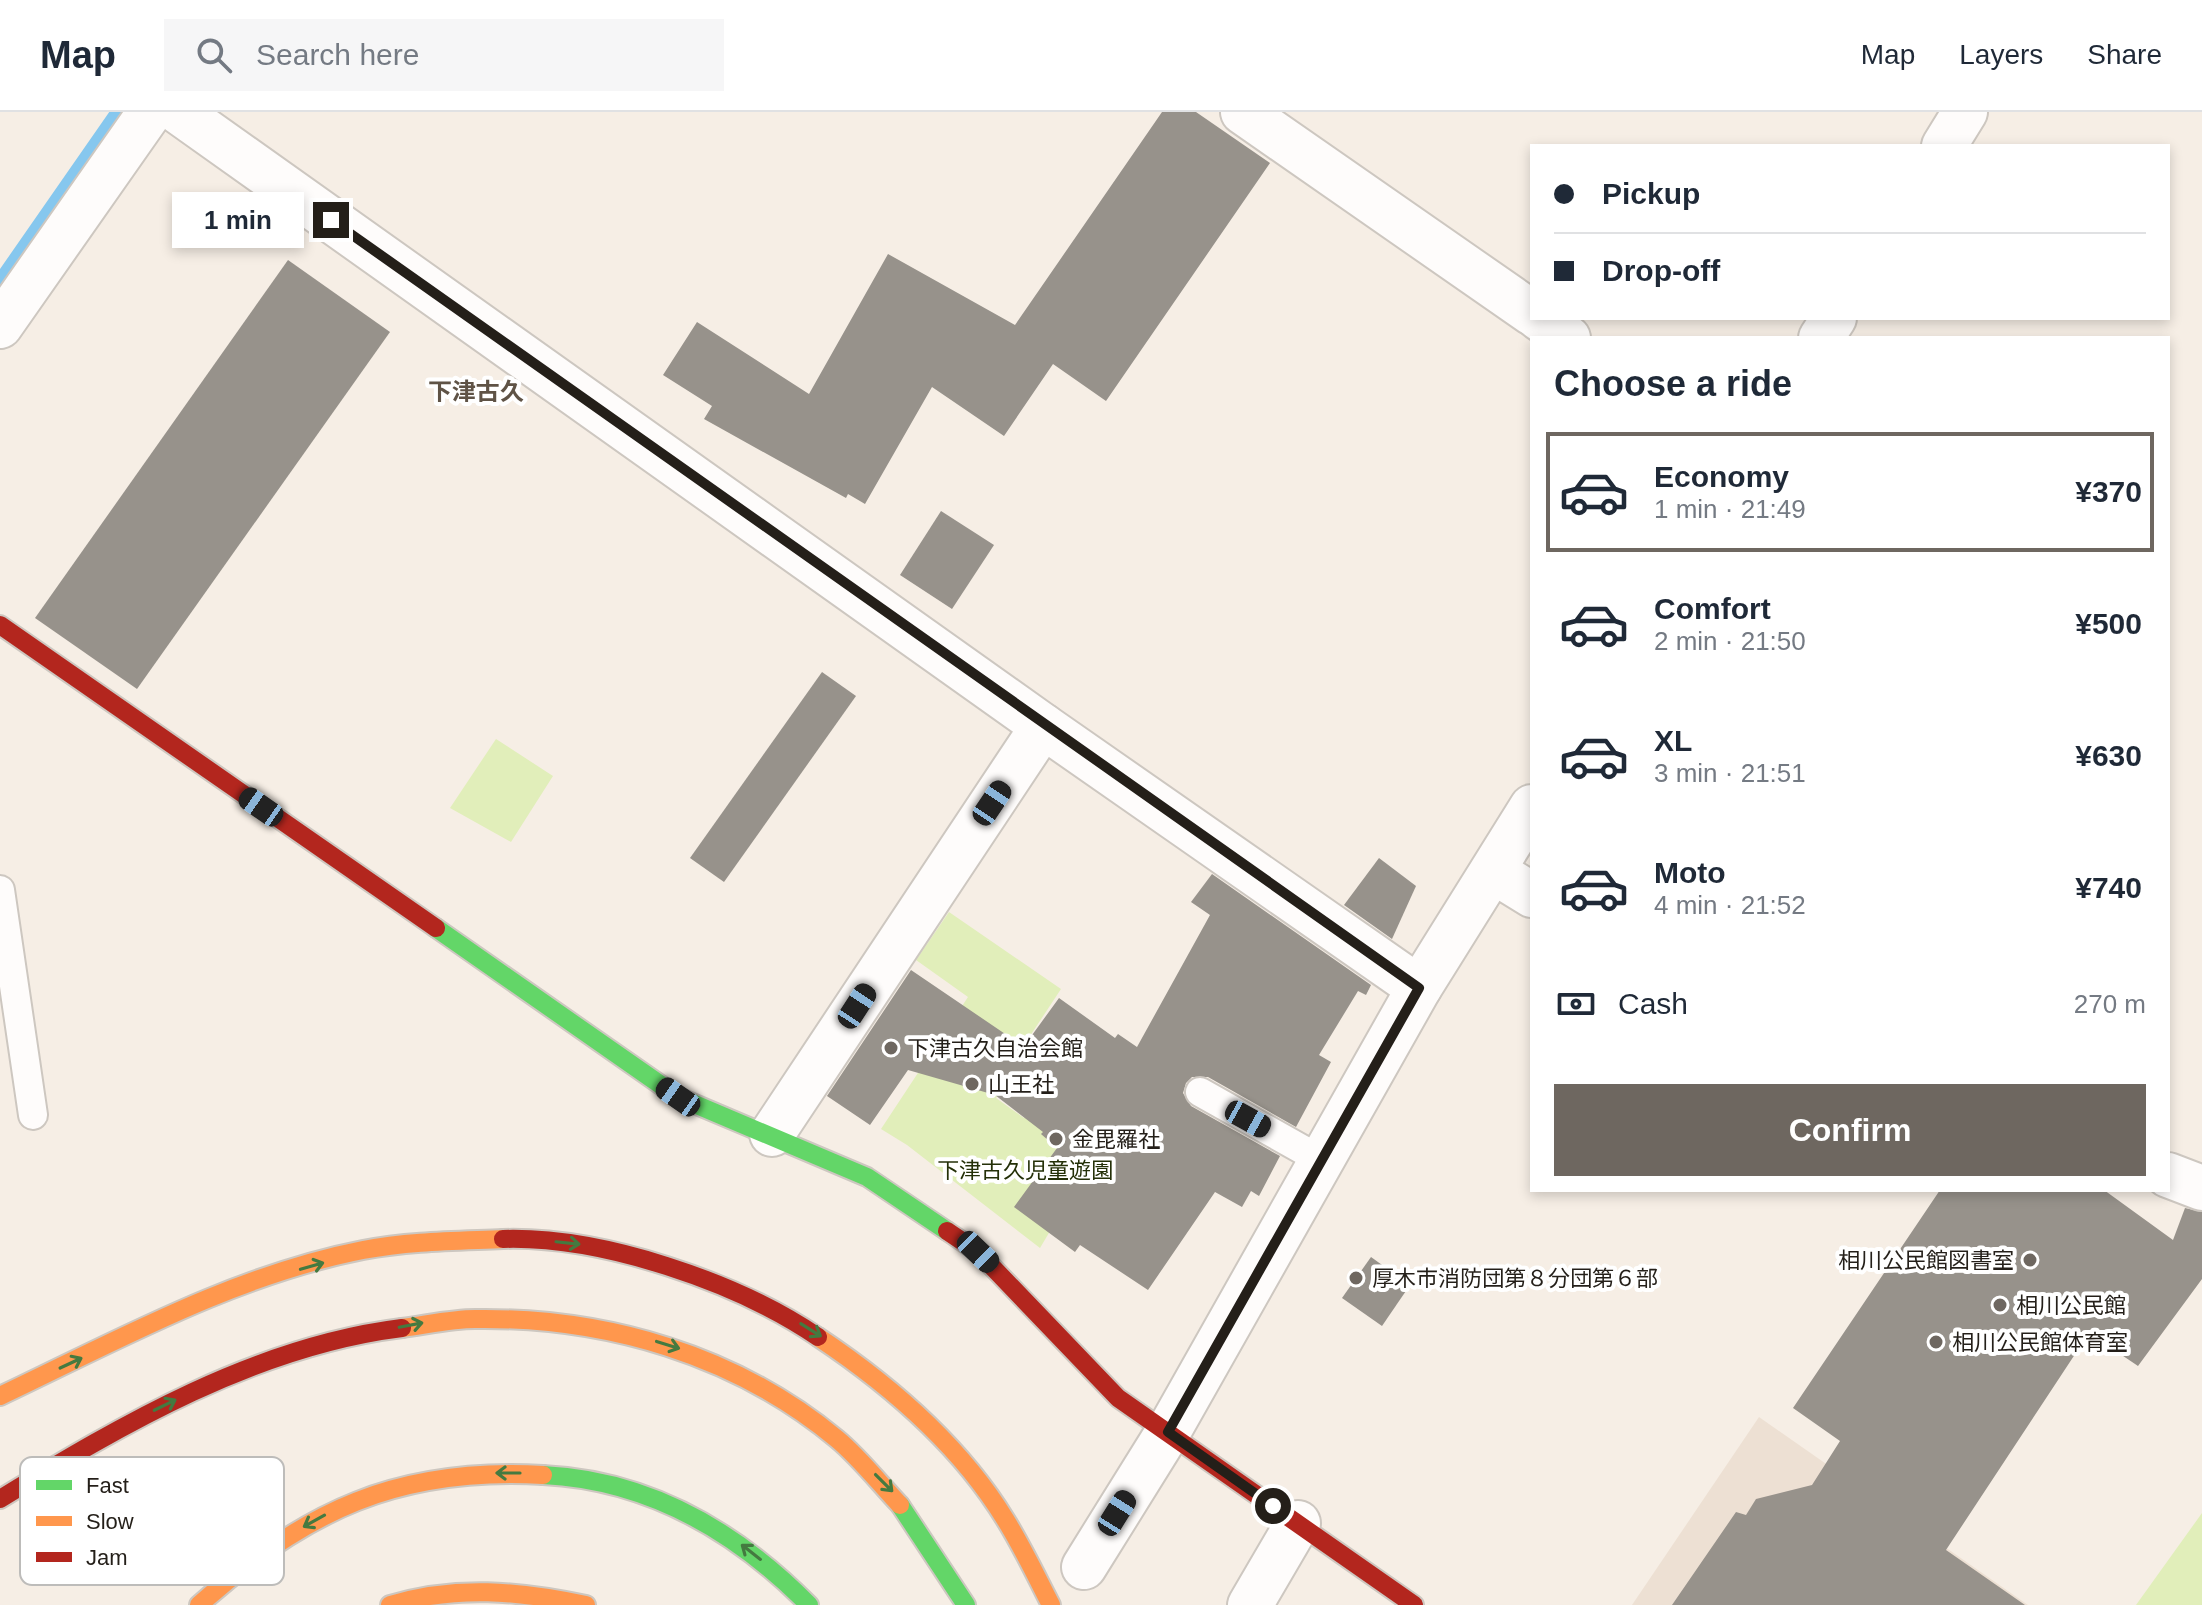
<!DOCTYPE html>
<meta charset="utf-8">
<style>
:root{--surface:#fff;--page:#f6f6f7;--text:#1f2937;--muted:#747a83;--line:#e0e1e3;--accent:#6e6760}
body{margin:0;font-family:Helvetica,"Noto Sans JP",sans-serif;background:var(--page);color:var(--text);height:100vh;display:flex;flex-direction:column;font-size:30px;white-space:nowrap}
*{box-sizing:border-box;margin:0}
p{font-size:26px;color:var(--muted)}
.icon{flex:none;width:44px;height:44px;fill:none;stroke:currentColor;stroke-width:2;stroke-linecap:round;stroke-linejoin:round}
.map{position:relative;flex:1;overflow:hidden}
.panel{position:absolute;left:1530px;top:224px;width:640px;height:856px;display:flex;flex-direction:column;background:var(--surface);border-radius:0px;box-shadow:0 4px 12px #0003}
.panel>*{flex:none}
.banner{position:absolute;left:1530px;top:32px;width:640px;height:176px;border-radius:0px;box-shadow:0 4px 12px #0003;display:grid;align-content:center;height:176px;padding:0 24px;background:var(--surface)}
.end{position:absolute;width:36px;height:36px;margin:-18px;border:10px solid #241f19;background:#fff;box-shadow:0 0 0 4px #fff}
.from{border-radius:50%}
.bubble{position:absolute;height:56px;border-radius:0px;background:var(--surface);box-shadow:0 4px 12px #0003;font-size:26px;font-weight:600;line-height:56px;text-align:center}
.car{position:absolute;width:24px;height:48px;margin:-24px -12px;border-radius:10px;box-shadow:0 0 6px 2px #0007;background:linear-gradient(#222 24%,#8ab4d8 0 40%,#222 0 76%,#8ab4d8 0 86%,#222 0)}
.banner b{display:flex;align-items:center;gap:28px;height:76px;font-size:30px}
.banner b+b{border-top:2px solid var(--line)}
.banner i{width:20px;height:20px;background:var(--text)}
ul{padding:0;list-style:none}
li{display:flex;align-items:center;gap:24px;height:120px;margin:0 16px 12px;padding:0 8px;border:4px solid transparent;border-radius:0px}
li div{flex:1}
li b{display:block;font-size:30px}
li em{font-style:normal;font-weight:600}
li.on{border-color:var(--accent)}
li>.icon{width:72px;height:72px;stroke-width:1.5}
h2{padding:0 24px;font-size:36px;line-height:96px}
.pay{display:flex;align-items:center;gap:20px;height:88px;padding:0 24px;font-size:30px}
.pay p{margin-inline-start:auto}
.primary-button{display:flex;gap:16px;margin-top:auto;padding:16px 24px}
.primary-button a{flex:1;height:92px;border-radius:0px;background:var(--accent);color:#fff;font-size:32px;font-weight:600;line-height:92px;text-align:center}
header{display:flex;align-items:center;gap:48px;box-sizing:border-box;height:112px;padding:0 40px;background:var(--surface);border-bottom:2px solid var(--line)}
header strong{font-size:38px}
nav{display:flex;gap:44px;margin-inline-start:auto;font-size:28px}
.search{width:560px;height:72px;background:var(--page);display:flex;align-items:center;gap:20px;box-sizing:border-box;padding:0 28px;border-radius:0px;color:var(--muted);font-size:30px}
.map>svg:first-child{display:block}
.education{fill:#ede0d3}
.green{fill:#e1eeba}
.lines{fill:none;stroke-linecap:round;stroke-linejoin:round}
.stream{stroke:#86c7ee;stroke-width:16}
.building{fill:#97928b}
.lane-casing{stroke:#cdc7c0;stroke-width:32}
.street-casing{stroke:#cdc7c0;stroke-width:48}
.fast-casing{stroke:#cdc7c0;stroke-width:22}
.slow-casing{stroke:#cdc7c0;stroke-width:22}
.jam-casing{stroke:#cdc7c0;stroke-width:22}
.lane{stroke:#fefcfb;stroke-width:28}
.street{stroke:#fefcfb;stroke-width:44}
.fast{stroke:#63d668;stroke-width:18}
.slow{stroke:#ff974d;stroke-width:18}
.jam{stroke:#b3261e;stroke-width:18}
.oneway{stroke:#447a40}
.route{stroke:#241f19;stroke-width:10}
.poi-dot{fill:#6e6760;stroke:#fff;stroke-width:3}
.labels{text-anchor:middle;stroke-width:8;stroke-linejoin:round;paint-order:stroke}
.poi-label{font-size:22px;fill:#241f19;stroke:#fff;text-anchor:start}
.park-label{font-size:22px;fill:#243008;stroke:#fff}
.neighbourhood-label{font-size:24px;font-weight:bold;fill:#5f5346;stroke:#fff}
.key{fill:#fff;stroke:#bdbcba;stroke-width:2}
.key-label{font-size:22px;fill:#241f19}
</style>
<header>
<strong>Map</strong>
<div class="search"><svg class="icon" aria-label="search" viewBox="0 0 24 24"><circle cx="10" cy="10" r="6"/><path d="M15 15l6 6"/></svg>Search here</div>
<nav><a>Map</a><a>Layers</a><a>Share</a></nav>
</header>
<div class="map">
<svg width="2202" height="1493" viewBox="0 0 2202 1493">
<rect width="100%" height="100%" fill="#f6eee5"/>
<polygon class="education" points="1759,1305 2028,1493 1632,1493"/>
<g class="green">
<polygon points="496,627 553,664 511,730 450,696"/>
<polygon points="949,800 1061,877 1028,927 1020,922 987,966 1002,977 996,986 1024,1006 1031,998 1097,1040 1040,1136 907,1033 881,1017 968,885 916,848"/>
<polygon points="2202,1401 2202,1493 2136,1493"/>
</g>
<g class="lines">
<polyline class="stream" points="0,171 119,0"/>
</g>
<g class="building">
<polygon points="1162,0 1196,0 1270,51 1106,289 1053,252 1004,324 932,275 865,392 848,382 846,386 704,307 712,294 663,263 697,210 809,282 888,142 1015,213"/>
<polygon points="288,148 390,220 137,577 35,506"/>
<polygon points="941,399 994,433 952,497 900,463"/>
<polygon points="822,560 856,584 724,770 690,746"/>
<polygon points="1379,746 1416,774 1392,827 1344,793"/>
<polygon points="1212,762 1371,873 1366,883 1358,879 1319,943 1331,950 1296,1015 1208,965 1192,965 1186,971 1183,981 1191,994 1280,1044 1259,1084 1251,1079 1242,1095 1215,1080 1148,1178 1080,1133 1075,1140 1014,1095 1057,1036 1041,1022 1043,1020 995,983 908,958 870,1013 827,984 911,858 1017,930 1021,925 1027,930 1059,886 1115,926 1118,922 1137,935 1210,803 1191,790"/>
<polygon points="1940,1078 2104,1078 2173,1128 2185,1096 2202,1100 2202,1167 2138,1254 2089,1221 1946,1438 2025,1493 1672,1493 1736,1400 1746,1403 1756,1387 1812,1373 1840,1329 1793,1296"/>
<polygon points="1371,1145 1410,1173 1382,1214 1342,1186"/>
</g>
<g class="lines">
<g class="lane-casing">
<g id="lane">
<polyline points="0,778 33,1003"/>
<polyline points="1200,980 1321,1048"/>
</g>
</g>
<g class="street-casing">
<g id="street">
<polyline points="179,0 1043,614 1419,876"/>
<polyline points="1243,0 1532,201"/>
<polyline points="1944,34 1965,0"/>
<polyline points="1539,206 1568,226"/>
<polyline points="0,214 150,0"/>
<polyline points="1821,226 1834,206"/>
<polyline points="1493,759 1532,783"/>
<polyline points="772,1022 1043,614"/>
<polyline points="2168,1063 2202,1076"/>
<polyline points="1084,1455 1168,1320 1419,876 1532,695"/>
<polyline points="1250,1493 1298,1411"/>
</g>
</g>
<g class="fast-casing">
<g id="fast">
<polyline points="436,816 678,985 867,1065 947,1119"/>
<path d="M543,1363C649,1368 736,1419 809,1493"/>
<polyline points="900,1393 966,1493"/>
</g>
</g>
<g class="slow-casing">
<g id="slow">
<path d="M402,1216C426,1213 451,1207 475,1207C606,1205 736,1243 837,1327C860,1346 880,1372 900,1393"/>
<path d="M818,1225C890,1273 959,1332 1005,1407C1022,1434 1036,1464 1051,1493"/>
<path d="M0,1284C116,1229 235,1163 363,1138C410,1129 456,1129 503,1127"/>
<path d="M199,1493C305,1398 399,1355 543,1363"/>
<path d="M390,1493C456,1473 519,1479 586,1493"/>
</g>
</g>
<g class="jam-casing">
<g id="jam">
<polyline points="0,513 436,816"/>
<polyline points="947,1119 978,1140 1118,1286 1414,1493"/>
<path d="M503,1127C602,1124 737,1170 818,1225"/>
<path d="M0,1387C123,1312 256,1234 402,1216"/>
</g>
</g>
<use href="#lane" class="lane"/>
<use href="#street" class="street"/>
<use href="#fast" class="fast"/>
<use href="#slow" class="slow"/>
<use href="#jam" class="jam"/>
</g>
<defs><path id="oneway-shaft" d="M-6 0H5M1.5-3L5.5 0L1.5 3" fill="none" stroke-width="1.6" stroke-linecap="round" stroke-linejoin="round" transform="scale(2)"/></defs>
<g class="oneway">
<use href="#oneway-shaft" transform="translate(568 1131) rotate(6)"/>
<use href="#oneway-shaft" transform="translate(312 1154) rotate(-16)"/>
<use href="#oneway-shaft" transform="translate(411 1213) rotate(-11)"/>
<use href="#oneway-shaft" transform="translate(811 1218) rotate(32)"/>
<use href="#oneway-shaft" transform="translate(668 1233) rotate(17)"/>
<use href="#oneway-shaft" transform="translate(71 1251) rotate(-25)"/>
<use href="#oneway-shaft" transform="translate(165 1293) rotate(-26)"/>
<use href="#oneway-shaft" transform="translate(508 1361) rotate(180)"/>
<use href="#oneway-shaft" transform="translate(884 1371) rotate(45)"/>
<use href="#oneway-shaft" transform="translate(314 1409) rotate(151)"/>
<use href="#oneway-shaft" transform="translate(751 1440) rotate(-142)"/>
</g>
<g class="lines">
<polyline class="route" points="331,108 1419,876 1168,1320 1273,1394"/>
</g>
<g class="poi-dot">
<circle cx="891" cy="936" r="8"/>
<circle cx="972" cy="972" r="8"/>
<circle cx="1056" cy="1027" r="8"/>
<circle cx="2030" cy="1148" r="8"/>
<circle cx="1356" cy="1166" r="8"/>
<circle cx="2000" cy="1193" r="8"/>
<circle cx="1936" cy="1230" r="8"/>
</g>
<g class="labels">
<g class="poi-label">
<text x="907" y="944">下津古久自治会館</text>
<text x="988" y="980">山王社</text>
<text x="1072" y="1035">金毘羅社</text>
<text x="2014" y="1156" text-anchor="end">相川公民館図書室</text>
<text x="1372" y="1174">厚木市消防団第８分団第６部</text>
<text x="2016" y="1201">相川公民館</text>
<text x="1952" y="1238">相川公民館体育室</text>
</g>
<g class="park-label">
<text x="1025" y="1066">下津古久児童遊園</text>
</g>
<g class="neighbourhood-label">
<text x="476" y="288">下津古久</text>
</g>
</g>
<rect x="20" y="1345" width="264" height="128" rx="12" class="key"/>
<rect x="36" y="1368" width="36" height="10" fill="#63d668"/>
<rect x="36" y="1404" width="36" height="10" fill="#ff974d"/>
<rect x="36" y="1440" width="36" height="10" fill="#b3261e"/>
<g class="key-label">
<text x="86" y="1381">Fast</text>
<text x="86" y="1417">Slow</text>
<text x="86" y="1453">Jam</text>
</g>
</svg>
<i class="end from" style="left:1273px;top:1394px"></i>
<i class="end" style="left:331px;top:108px"></i>
<div class="bubble" style="left:172px;top:80px;width:132px">1 min</div>
<i class="car" style="left:992px;top:691px;rotate:34deg"></i>
<i class="car" style="left:261px;top:695px;rotate:305deg"></i>
<i class="car" style="left:857px;top:894px;rotate:33deg"></i>
<i class="car" style="left:678px;top:985px;rotate:305deg"></i>
<i class="car" style="left:1248px;top:1007px;rotate:119deg"></i>
<i class="car" style="left:978px;top:1140px;rotate:134deg"></i>
<i class="car" style="left:1117px;top:1401px;rotate:32deg"></i>
<div class="banner">
<b><i class="from"></i>Pickup</b>
<b><i></i>Drop-off</b>
</div>
<section class="panel">
<h2>Choose a ride</h2>
<ul>
<li class="on"><svg class="icon" aria-label="car" viewBox="0 0 24 24"><path d="M5 17H2v-5l4-1 3-4h7l3 4 3 1v5h-3M9 17h6M6 11h13"/><circle cx="7" cy="17" r="2"/><circle cx="17" cy="17" r="2"/></svg><div><b>Economy</b><p>1 min · 21:49</p></div><em>¥370</em></li>
<li><svg class="icon" aria-label="car" viewBox="0 0 24 24"><path d="M5 17H2v-5l4-1 3-4h7l3 4 3 1v5h-3M9 17h6M6 11h13"/><circle cx="7" cy="17" r="2"/><circle cx="17" cy="17" r="2"/></svg><div><b>Comfort</b><p>2 min · 21:50</p></div><em>¥500</em></li>
<li><svg class="icon" aria-label="car" viewBox="0 0 24 24"><path d="M5 17H2v-5l4-1 3-4h7l3 4 3 1v5h-3M9 17h6M6 11h13"/><circle cx="7" cy="17" r="2"/><circle cx="17" cy="17" r="2"/></svg><div><b>XL</b><p>3 min · 21:51</p></div><em>¥630</em></li>
<li><svg class="icon" aria-label="car" viewBox="0 0 24 24"><path d="M5 17H2v-5l4-1 3-4h7l3 4 3 1v5h-3M9 17h6M6 11h13"/><circle cx="7" cy="17" r="2"/><circle cx="17" cy="17" r="2"/></svg><div><b>Moto</b><p>4 min · 21:52</p></div><em>¥740</em></li>
</ul>
<div class="pay"><svg class="icon" aria-label="cash" viewBox="0 0 24 24"><path d="M3 7h18v10H3z"/><circle cx="12" cy="12" r="2"/></svg>Cash<p>270 m</p></div>
<div class="primary-button"><a>Confirm</a></div>
</section>
</div>
